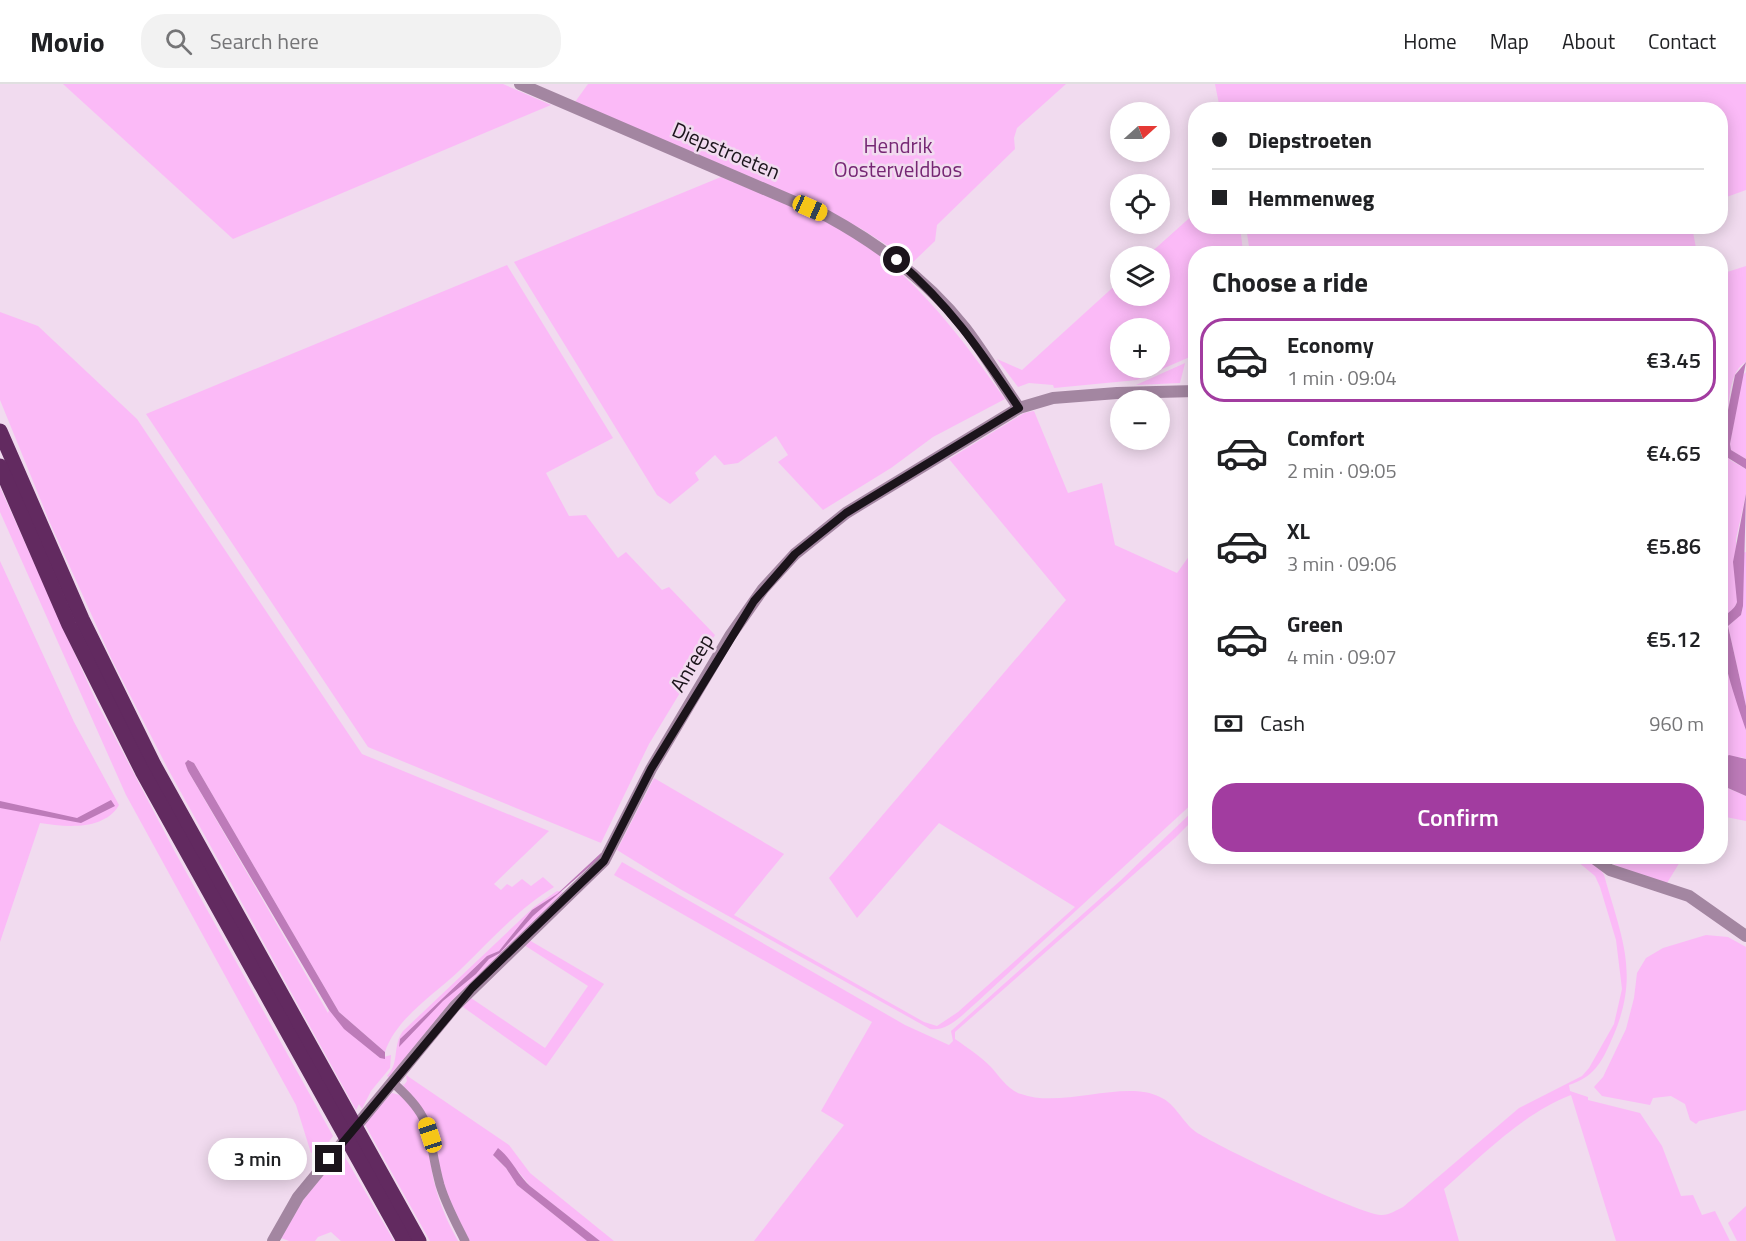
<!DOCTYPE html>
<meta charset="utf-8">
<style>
:root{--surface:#fff;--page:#f2f2f2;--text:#202124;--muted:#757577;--line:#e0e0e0;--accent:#a23ca0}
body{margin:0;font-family:"Titillium Web",sans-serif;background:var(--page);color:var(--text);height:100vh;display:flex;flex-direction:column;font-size:22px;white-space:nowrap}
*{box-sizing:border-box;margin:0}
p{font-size:20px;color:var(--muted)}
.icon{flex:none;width:33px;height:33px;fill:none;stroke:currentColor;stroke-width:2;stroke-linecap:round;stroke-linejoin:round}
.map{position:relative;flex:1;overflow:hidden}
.side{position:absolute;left:1188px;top:162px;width:540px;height:618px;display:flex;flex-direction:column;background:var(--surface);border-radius:24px;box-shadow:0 3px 15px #0003}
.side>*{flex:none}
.banner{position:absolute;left:1188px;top:18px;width:540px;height:132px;border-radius:24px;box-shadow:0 3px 15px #0003;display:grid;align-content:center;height:132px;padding:0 24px;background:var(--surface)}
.needle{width:39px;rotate:69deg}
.controls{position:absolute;left:1110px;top:18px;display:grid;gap:12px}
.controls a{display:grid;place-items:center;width:60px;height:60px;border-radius:50%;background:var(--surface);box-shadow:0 3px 15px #0003;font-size:30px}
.end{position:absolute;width:27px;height:27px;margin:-14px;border:8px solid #1b141b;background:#fff;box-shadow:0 0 0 3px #fff}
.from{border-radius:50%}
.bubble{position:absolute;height:42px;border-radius:21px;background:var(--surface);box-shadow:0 3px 15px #0003;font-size:20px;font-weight:600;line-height:42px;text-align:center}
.car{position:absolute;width:18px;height:36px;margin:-18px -9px;border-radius:8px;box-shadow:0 0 4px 2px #0007;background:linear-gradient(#f5c518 24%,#345 0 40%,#f5c518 0 76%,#345 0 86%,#f5c518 0)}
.banner b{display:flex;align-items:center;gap:21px;height:57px;font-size:22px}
.banner b+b{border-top:2px solid var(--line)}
.banner i{width:15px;height:15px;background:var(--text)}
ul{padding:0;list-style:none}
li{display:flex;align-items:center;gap:18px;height:84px;margin:0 12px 9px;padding:0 12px;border:3px solid transparent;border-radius:24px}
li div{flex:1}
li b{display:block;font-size:22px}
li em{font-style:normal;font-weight:600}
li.current{border-color:var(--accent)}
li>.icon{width:54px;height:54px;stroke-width:1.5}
h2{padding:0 24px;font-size:27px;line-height:72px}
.pay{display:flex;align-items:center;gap:15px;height:66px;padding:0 24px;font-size:22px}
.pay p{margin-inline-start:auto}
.action{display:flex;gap:12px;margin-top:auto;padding:12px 24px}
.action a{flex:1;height:69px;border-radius:24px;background:var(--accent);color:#fff;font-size:24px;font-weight:600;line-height:69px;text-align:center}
header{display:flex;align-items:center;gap:36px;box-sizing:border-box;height:84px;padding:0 30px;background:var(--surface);border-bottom:2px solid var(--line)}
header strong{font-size:28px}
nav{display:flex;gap:33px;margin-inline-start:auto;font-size:21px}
.search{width:420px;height:54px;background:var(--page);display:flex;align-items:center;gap:15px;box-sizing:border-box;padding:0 21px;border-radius:24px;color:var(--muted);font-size:22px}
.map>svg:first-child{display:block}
.green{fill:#fbbaf7;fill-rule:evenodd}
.water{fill:#bd7bb9}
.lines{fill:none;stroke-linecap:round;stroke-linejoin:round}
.minor{stroke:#a386a1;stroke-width:9}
.tertiary{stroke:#a386a1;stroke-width:12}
.trunk{stroke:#622a60;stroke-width:15}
.route{stroke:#1b141b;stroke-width:8}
.labels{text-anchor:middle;stroke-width:5;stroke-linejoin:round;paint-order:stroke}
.park-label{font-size:21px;fill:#762774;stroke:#f1dbef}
.street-label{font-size:21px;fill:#1b141b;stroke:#f1dbef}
</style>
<header>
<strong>Movio</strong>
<div class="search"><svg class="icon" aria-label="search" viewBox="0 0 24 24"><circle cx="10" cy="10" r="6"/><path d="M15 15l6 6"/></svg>Search here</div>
<nav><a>Home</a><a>Map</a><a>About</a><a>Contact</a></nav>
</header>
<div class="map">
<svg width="1746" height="1157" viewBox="0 0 1746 1157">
<rect width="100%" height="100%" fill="#f1dbef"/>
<g class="green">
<polygon points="63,0 503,0 551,21 233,155"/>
<polygon points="588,0 1066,0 1017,44 1014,54 1015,65 937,141 935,157 913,178 860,144 575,18"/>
<polygon points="1215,0 1746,0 1746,106 1721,115 1720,26 1220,25"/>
<path d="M721,93C764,111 827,133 863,159C923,201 963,256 1005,315L933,353L891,384L823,426L778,378L788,371L776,352L738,379L724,381L715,371L695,389L699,396L670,420L657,411L514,178Z"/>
<path d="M1195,129L1196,142L1240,143L1243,167V169L1196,170V267L1192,272L1137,296L1054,304L1053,301L1029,299L1018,303L997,275L1022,286L1120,197V212H1160V172H1147ZM1160,244V284H1120V244Z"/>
<polygon points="1246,143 1692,143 1697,169 1250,169"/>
<polygon points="507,181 613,354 546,389 569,432 586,431 618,474 626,468 662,506 669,503 715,551 649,660 601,759 368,663 146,330"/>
<path d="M1746,182V278C1722,290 1729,353 1730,376L1746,385V410L1736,455L1737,518C1734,528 1724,532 1721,542V190Z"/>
<path d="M0,228L38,242L137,335L362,670L549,747L494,800L501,806L507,800L512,803L522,795L531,802L543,793L554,803C518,825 490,857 460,886C435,910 396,934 385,968L339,928L194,679L186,677L188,687L328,929L329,926L344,944L380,974L391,971L390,984L371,1007L362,1025L368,1035L392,1009C429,1015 428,1073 435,1101C440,1121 448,1139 458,1157H430L359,1030L362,1025L359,1020L356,1026L168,685L112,576L50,439L0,316Z"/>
<polygon points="1185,279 1180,299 1136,301"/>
<polygon points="1746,288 1746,375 1731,366 1730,360 1742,292"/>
<path d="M1034,327L1068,409L1102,399L1115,461L1177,489L1195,464V717L976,919C963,930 948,948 930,945L680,805L617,766L654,694L784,770L734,831L924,938L937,942L958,928L1075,823L939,739L857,834L829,794L1066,516L949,375L1024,329Z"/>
<polygon points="0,403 96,617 175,768 333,1052 328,1059 311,1069 296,1021 126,711 0,428"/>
<polygon points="1746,468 1746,622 1728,542 1741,531 1743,522 1742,469"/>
<path d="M0,477L74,638L119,721C104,747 65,743 40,739L0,858Z"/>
<polygon points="1720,547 1730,593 1746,646 1746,675 1741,673 1721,676"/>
<polygon points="1720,701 1746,712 1746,737 1721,732"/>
<path d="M1195,725V734L1175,754L955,948V955C968,964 980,972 991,983C1000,993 1008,1006 1021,1010C1062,1025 1124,995 1160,1013C1176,1020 1182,1038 1196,1048C1215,1061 1364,1133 1382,1131C1389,1131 1397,1126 1403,1123L1519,1024L1582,992L1589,984L1614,940L1622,905L1616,856L1600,803L1595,792L1572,773C1584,773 1598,778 1604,791C1622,855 1641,892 1611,957C1601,980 1593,993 1569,1001L1570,1007L1588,1013V1016L1640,1029L1662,1062L1681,1112L1693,1111L1702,1131L1715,1127L1730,1157H1616L1571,1011C1522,1030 1483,1071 1444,1105L1459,1157H754L844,1041L821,1027L872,938L614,791L622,778L905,941L949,961L953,957L951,947L1120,797Z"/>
<polygon points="1598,773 1683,773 1667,799 1628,787"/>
<path d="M557,807L563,808L390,994L387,992C400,979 392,962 403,947L534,823Z"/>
<polygon points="1706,851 1728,853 1746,863 1746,1026 1699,1037 1696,1040 1690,1036 1685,1020 1671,1012 1653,1014 1650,1021 1602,1012 1594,1003 1603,993 1626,945 1634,914 1637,889 1646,874 1663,864"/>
<polygon points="529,856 604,900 546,982 463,923 471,914 545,964 588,902 524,861"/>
<polygon points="406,991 509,1061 530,1089 614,1157 600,1157 530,1102 517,1086 493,1072 506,1084 517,1101 587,1157 468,1157 448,1120 435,1062 402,999 404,1001 407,997"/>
<polygon points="342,1068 394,1157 341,1157 331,1148 318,1153 315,1157 289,1157 281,1154 303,1116"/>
<polygon points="1746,1122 1746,1157 1737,1157 1728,1139"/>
</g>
<g class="water">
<polygon points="1746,278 1730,360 1731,366 1746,375 1746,385 1725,372 1721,361 1735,291"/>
<path d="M1746,410L1743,522L1741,531L1728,542L1746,622V646C1738,623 1717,563 1721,540C1722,530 1734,528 1737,518L1733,478Z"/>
<polygon points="1729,671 1746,675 1746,712 1721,701 1721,676"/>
<polygon points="188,676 194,679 339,928 385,968 385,975 380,974 344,945 329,926 188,687 185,679"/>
<polygon points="111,716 115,722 81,739 0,724 0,717 77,734"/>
<polygon points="601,769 604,770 533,832 500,869 489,875 476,890 443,917 399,963 400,955 487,872 499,867 532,826 557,810"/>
<path d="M498,1064C512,1075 517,1090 530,1102L600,1157H587L517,1101L506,1084L493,1071Z"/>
</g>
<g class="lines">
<path class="minor" d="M392,998C437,1037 426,1050 440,1101C446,1121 456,1139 465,1157"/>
<g class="tertiary">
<path d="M520,0L827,132C880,161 927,196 965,244C985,270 1001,298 1019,324"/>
<polyline points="1591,772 1610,786 1689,812 1746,852"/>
<polyline points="273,1157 298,1113 455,922 604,777 651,685 730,552 763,505 795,470 846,429 1019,324 1053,314 1117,309 1196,307"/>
</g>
<g class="trunk">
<polyline points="0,347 82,535 154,681 419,1157"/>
<polyline points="0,382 69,541 142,687 404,1157"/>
</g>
</g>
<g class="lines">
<path class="route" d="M329,1075L472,904L604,777L651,685L754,517L795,470L846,429L1019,324C979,265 952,224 897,176"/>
</g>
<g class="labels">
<g class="park-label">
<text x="898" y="69">Hendrik<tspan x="898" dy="24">Oosterveldbos</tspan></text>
</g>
<g class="street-label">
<text transform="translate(726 67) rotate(23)" y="7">Diepstroeten</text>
<text transform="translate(692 579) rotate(-59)" y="7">Anreep</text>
</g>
</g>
</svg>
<div class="controls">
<a><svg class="needle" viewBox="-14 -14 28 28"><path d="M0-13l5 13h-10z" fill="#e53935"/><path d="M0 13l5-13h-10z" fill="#757577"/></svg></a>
<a><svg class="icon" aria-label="locate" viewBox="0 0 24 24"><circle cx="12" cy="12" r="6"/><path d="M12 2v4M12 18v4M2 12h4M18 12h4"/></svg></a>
<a><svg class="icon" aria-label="layers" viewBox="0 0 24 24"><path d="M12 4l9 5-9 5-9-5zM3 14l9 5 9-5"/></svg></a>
<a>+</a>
<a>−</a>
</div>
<i class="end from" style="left:897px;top:176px"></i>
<i class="end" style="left:329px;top:1075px"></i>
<div class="bubble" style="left:208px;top:1054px;width:99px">3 min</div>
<i class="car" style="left:810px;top:124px;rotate:114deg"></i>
<i class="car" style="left:430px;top:1051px;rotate:342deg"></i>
<div class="banner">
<b><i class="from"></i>Diepstroeten</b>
<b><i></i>Hemmenweg</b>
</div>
<section class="side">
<h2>Choose a ride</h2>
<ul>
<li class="current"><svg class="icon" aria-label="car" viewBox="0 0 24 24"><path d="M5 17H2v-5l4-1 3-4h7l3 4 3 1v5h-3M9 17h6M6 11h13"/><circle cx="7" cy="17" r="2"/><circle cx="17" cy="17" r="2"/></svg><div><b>Economy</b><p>1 min · 09:04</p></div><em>€3.45</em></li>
<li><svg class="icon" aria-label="car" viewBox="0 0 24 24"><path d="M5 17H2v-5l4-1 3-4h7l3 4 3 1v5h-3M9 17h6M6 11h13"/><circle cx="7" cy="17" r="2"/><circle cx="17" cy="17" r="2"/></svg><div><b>Comfort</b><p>2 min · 09:05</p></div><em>€4.65</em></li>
<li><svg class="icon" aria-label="car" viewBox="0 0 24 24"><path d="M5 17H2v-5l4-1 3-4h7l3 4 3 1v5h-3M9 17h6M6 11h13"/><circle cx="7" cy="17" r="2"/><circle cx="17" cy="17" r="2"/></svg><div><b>XL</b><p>3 min · 09:06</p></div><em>€5.86</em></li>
<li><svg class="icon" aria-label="car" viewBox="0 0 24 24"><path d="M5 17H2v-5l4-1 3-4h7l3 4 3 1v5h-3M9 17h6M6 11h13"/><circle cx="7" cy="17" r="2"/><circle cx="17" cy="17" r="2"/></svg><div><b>Green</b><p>4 min · 09:07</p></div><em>€5.12</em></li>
</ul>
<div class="pay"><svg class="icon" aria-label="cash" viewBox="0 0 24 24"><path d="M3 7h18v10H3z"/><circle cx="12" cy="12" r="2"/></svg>Cash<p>960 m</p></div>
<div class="action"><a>Confirm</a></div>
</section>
</div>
